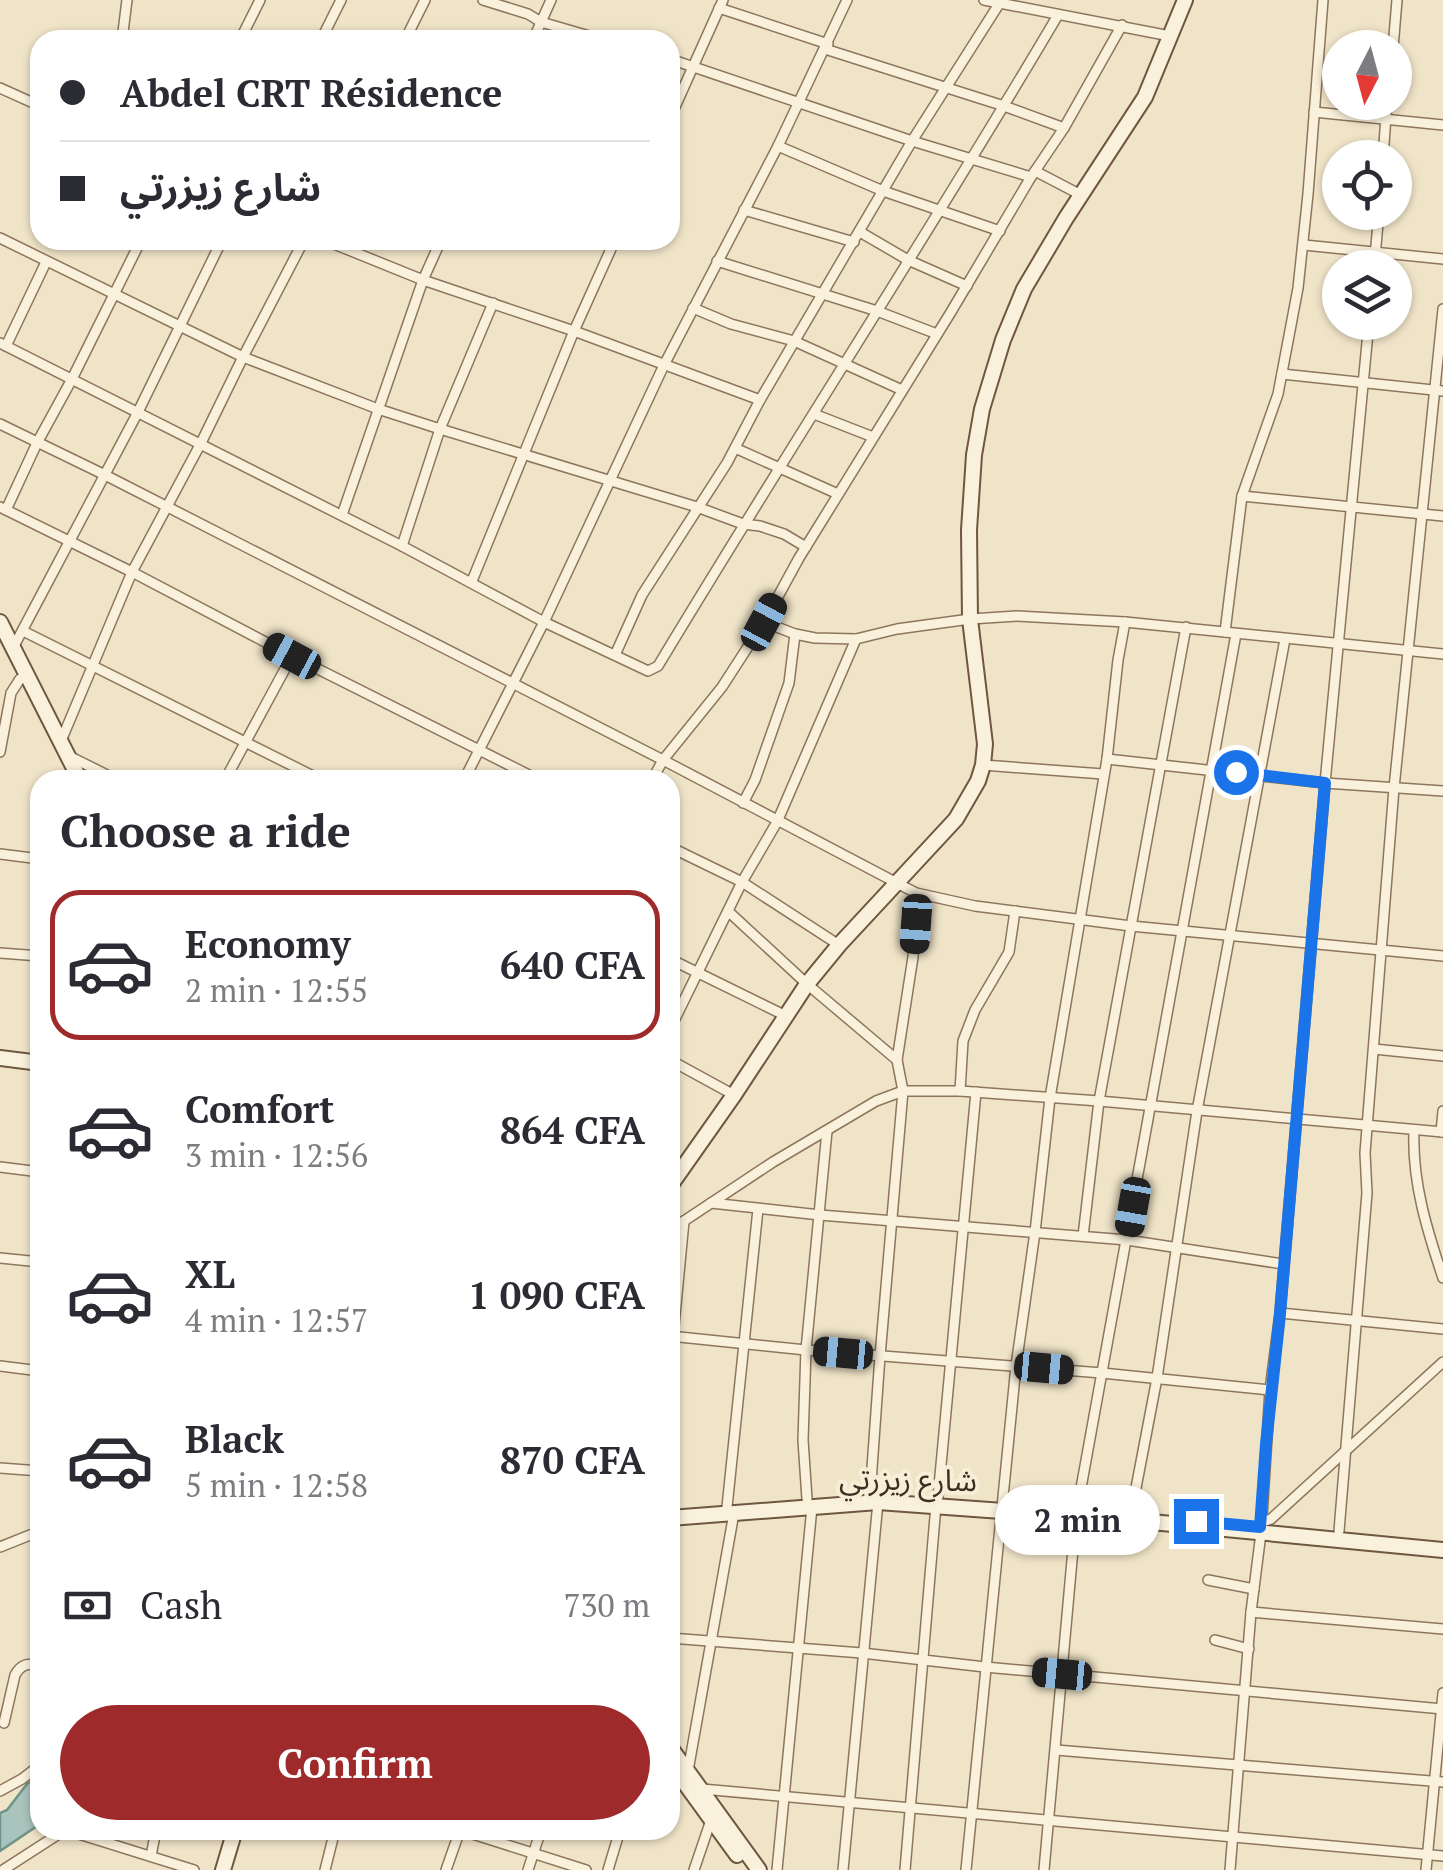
<!DOCTYPE html>
<meta charset="utf-8">
<style>
:root{--surface:#fff;--page:#f2f2f3;--text:#2b2b33;--muted:#7c7c81;--line:#e1e1e2;--accent:#9e2a2b}
body{margin:0;font-family:"PT Serif","Noto Sans Arabic",serif;background:var(--page);color:var(--text);height:100vh;display:flex;flex-direction:column;font-size:38px;white-space:nowrap}
*{box-sizing:border-box;margin:0}
p{font-size:32px;color:var(--muted)}
.icon{flex:none;width:55px;height:55px;fill:none;stroke:currentColor;stroke-width:2;stroke-linecap:round;stroke-linejoin:round}
.map{position:relative;flex:1;overflow:hidden}
.sheet{position:absolute;left:30px;top:770px;width:650px;height:1070px;display:flex;flex-direction:column;background:var(--surface);border-radius:30px;box-shadow:0 2px 8px #0004}
.sheet>*{flex:none}
.guide{position:absolute;left:30px;top:30px;width:650px;height:220px;border-radius:30px;box-shadow:0 2px 8px #0004;display:grid;align-content:center;height:220px;padding:0 30px;background:var(--surface)}
.needle{width:65px;rotate:186deg}
.fabs{position:absolute;left:1322px;top:30px;display:grid;gap:20px}
.fabs a{display:grid;place-items:center;width:90px;height:90px;border-radius:50%;background:var(--surface);box-shadow:0 2px 8px #0004;font-size:50px}
.end{position:absolute;width:45px;height:45px;margin:-22px;border:12px solid #1a73e8;background:#fff;box-shadow:0 0 0 5px #fff}
.from{border-radius:50%}
.bubble{position:absolute;height:70px;border-radius:35px;background:var(--surface);box-shadow:0 2px 8px #0004;font-size:32px;font-weight:700;line-height:70px;text-align:center}
.car{position:absolute;width:30px;height:60px;margin:-30px -15px;border-radius:12px;box-shadow:0 0 8px 2px #0007;background:linear-gradient(#222 24%,#8ab4d8 0 40%,#222 0 76%,#8ab4d8 0 86%,#222 0)}
.guide b{display:flex;align-items:center;gap:35px;height:95px;font-size:38px}
.guide b+b{border-top:2px solid var(--line)}
.guide i{width:25px;height:25px;background:var(--text)}
ul{padding:0;list-style:none}
li{display:flex;align-items:center;gap:30px;height:150px;margin:0 20px 15px;padding:0 10px;border:5px solid transparent;border-radius:30px}
li div{flex:1}
li b{display:block;font-size:38px}
li em{font-style:normal;font-weight:700}
li.current{border-color:var(--accent)}
li>.icon{width:90px;height:90px;stroke-width:1.5}
h2{padding:0 30px;font-size:45px;line-height:120px}
.pay{display:flex;align-items:center;gap:25px;height:110px;padding:0 30px;font-size:38px}
.pay p{margin-inline-start:auto}
.cta{display:flex;gap:20px;margin-top:auto;padding:20px 30px}
.cta a{flex:1;height:115px;border-radius:60px;background:var(--accent);color:#fff;font-size:40px;font-weight:700;line-height:115px;text-align:center}
.map>svg:first-child{display:block}
.water{fill:#a9c4bc;stroke:#6f938a;stroke-width:2.5}
.lines{fill:none;stroke-linecap:round;stroke-linejoin:round}
.street-casing{stroke:#8d765c;stroke-width:12}
.secondary-casing{stroke:#6f573f;stroke-width:18}
.street{stroke:#faf1dc;stroke-width:9}
.secondary{stroke:#faf1dc;stroke-width:14}
.route{stroke:#1a73e8;stroke-width:12}
.labels{text-anchor:middle;stroke-width:8;stroke-linejoin:round;paint-order:stroke}
.street-label{font-size:30px;fill:#3d2e20;stroke:#f7eed8}
</style>
<div class="map">
<svg width="1443" height="1870" viewBox="0 0 1443 1870">
<rect width="100%" height="100%" fill="#f0e4c8"/>
<polygon class="water" points="40,1776 40,1824 0,1851 0,1813 7,1810 27,1784"/>
<g class="lines">
<g class="street-casing">
<g id="street">
<polyline points="483,0 528,14 541,22 603,40"/>
<polyline points="984,0 1170,36"/>
<polyline points="719,8 828,44"/>
<polyline points="122,40 127,0"/>
<polyline points="240,40 260,0"/>
<polyline points="321,40 341,0"/>
<polyline points="405,40 425,0"/>
<polyline points="533,40 551,0"/>
<polyline points="1393,48 1397,0"/>
<polyline points="825,49 1004,106 1064,128"/>
<polyline points="670,59 912,141 1031,177"/>
<polyline points="0,88 40,106"/>
<polyline points="1314,112 1443,125"/>
<polyline points="670,118 723,0"/>
<polyline points="778,146 883,191 1000,231"/>
<polyline points="1383,158 1387,102"/>
<polyline points="1035,171 1081,195"/>
<polyline points="744,210 854,242"/>
<polyline points="860,232 908,260 967,286"/>
<polyline points="0,238 243,357 378,409 440,429 697,507 743,524 760,526 784,534 806,547"/>
<polyline points="324,240 423,280 574,331 760,400"/>
<polyline points="1304,245 1443,259"/>
<polyline points="717,261 877,311 937,334"/>
<polyline points="1374,268 1379,212"/>
<polyline points="693,308 731,324 794,341 902,390"/>
<path d="M0,343L402,546L544,622L648,671L658,666C789,448 929,234 1058,15"/>
<polyline points="6,346 46,262"/>
<polyline points="1282,374 1443,391"/>
<polyline points="814,414 873,437"/>
<polyline points="0,424 105,475 663,760 916,893 975,906 1131,926 1443,956"/>
<polyline points="735,448 838,494"/>
<polyline points="1242,496 1443,516"/>
<polyline points="0,507 132,572 292,656 539,780"/>
<polyline points="6,510 37,443 72,379 141,240"/>
<polyline points="342,515 423,280 441,240"/>
<polyline points="402,546 440,429 493,303"/>
<polyline points="472,581 574,331 615,240"/>
<polyline points="764,622 795,634 815,638 856,639 897,629 970,619 1017,616 1125,622 1443,654"/>
<polyline points="23,631 321,780"/>
<polyline points="1225,632 1242,496 1278,394 1298,288 1308,194 1323,0"/>
<polyline points="13,648 138,412 222,240"/>
<polyline points="615,655 642,595 727,463 760,400 912,141 999,4"/>
<polyline points="61,741 132,572 201,443 243,357 304,240"/>
<polyline points="0,752 11,693 20,679"/>
<polyline points="71,757 117,780"/>
<polyline points="1107,759 1325,783 1443,791"/>
<polyline points="983,765 1103,774"/>
<polyline points="225,780 292,656"/>
<polyline points="464,780 544,622 664,365 778,146 847,0"/>
<polyline points="652,780 663,760 722,687 764,622 799,558 951,312 1031,177 1064,128 1122,25"/>
<polyline points="743,803 755,780 789,683 795,634"/>
<polyline points="670,847 742,882 839,945"/>
<polyline points="0,854 40,859"/>
<polyline points="729,912 807,984 897,1060"/>
<polyline points="0,953 40,956"/>
<polyline points="670,959 786,1016"/>
<polyline points="670,1029 742,882 777,822 856,639"/>
<polyline points="1374,1049 1443,1056"/>
<polyline points="670,1060 734,1095"/>
<polyline points="960,1091 963,1041 975,1010 1009,952 1015,911"/>
<path d="M1414,1131C1412,1182 1427,1230 1443,1278"/>
<polyline points="1441,1132 1443,1111"/>
<polyline points="0,1167 40,1172"/>
<polyline points="711,1203 820,1215 1127,1240 1283,1264"/>
<polyline points="670,1228 684,1221 773,1162 876,1101 903,1091 960,1091 1099,1101 1443,1132"/>
<polyline points="1083,1236 1099,1101 1186,627"/>
<polyline points="0,1258 40,1262"/>
<polyline points="1280,1313 1443,1329"/>
<polyline points="670,1336 806,1350 1102,1373 1270,1390"/>
<polyline points="0,1366 40,1371"/>
<polyline points="670,1368 684,1221"/>
<polyline points="0,1468 40,1471"/>
<polyline points="870,1496 880,1356 903,1091 897,1060 913,957 916,893"/>
<polyline points="938,1497 976,1092"/>
<polyline points="807,1499 803,1440 806,1350 827,1131"/>
<polyline points="727,1507 758,1209"/>
<polyline points="1077,1510 1236,634"/>
<polyline points="1131,1514 1157,1378 1197,1111 1285,639"/>
<polyline points="1260,1523 1271,1519 1443,1362"/>
<polyline points="1339,1531 1367,1193 1365,1153 1394,788 1443,309"/>
<polyline points="0,1547 40,1531"/>
<polyline points="1208,1580 1254,1589"/>
<polyline points="1251,1612 1443,1629"/>
<polyline points="670,1638 862,1653 985,1667 1443,1709"/>
<polyline points="1215,1640 1249,1649"/>
<path d="M4,1723L15,1675C21,1664 28,1663 40,1665"/>
<polyline points="1056,1750 1443,1782"/>
<polyline points="688,1771 734,1513"/>
<polyline points="702,1789 1443,1856"/>
<polyline points="0,1791 22,1779 40,1765"/>
<polyline points="66,1830 194,1870"/>
<polyline points="460,1830 586,1870"/>
<polyline points="151,1856 156,1830"/>
<polyline points="3,1870 65,1830"/>
<polyline points="325,1870 335,1830"/>
<polyline points="446,1870 460,1830"/>
<polyline points="528,1870 541,1830"/>
<polyline points="608,1870 620,1830"/>
<polyline points="694,1870 711,1820"/>
<polyline points="777,1870 812,1507"/>
<polyline points="843,1870 878,1502"/>
<polyline points="905,1870 936,1505"/>
<polyline points="966,1870 1016,1366 1035,1232 1050,1098 1107,759 1118,660 1125,622"/>
<polyline points="1044,1870 1076,1516"/>
<polyline points="1230,1870 1251,1612 1261,1533 1270,1390 1280,1313 1325,783 1369,322"/>
<polyline points="1426,1870 1443,1693"/>
</g>
</g>
<g class="secondary-casing">
<g id="secondary">
<polyline points="0,622 80,780"/>
<polyline points="0,1058 40,1063"/>
<polyline points="670,1186 734,1095 807,984 839,945 956,819 978,781 983,765 985,744 970,619 969,530 974,455 982,409 1003,340 1024,289 1066,218 1145,97 1185,0"/>
<polyline points="670,1518 878,1502 1141,1521 1443,1550"/>
<polyline points="670,1747 759,1870"/>
<polyline points="676,1771 737,1855"/>
<polyline points="223,1870 235,1830"/>
</g>
</g>
<use href="#street" class="street"/>
<use href="#secondary" class="secondary"/>
</g>
<g class="lines">
<polyline class="route" points="1196,1521 1260,1527 1266,1444 1280,1314 1325,783 1236,772"/>
</g>
<g class="labels">
<g class="street-label">
<text transform="translate(908 1480) rotate(1)" y="10">شارع زيزرتي</text>
</g>
</g>
</svg>
<div class="fabs">
<a><svg class="needle" viewBox="-14 -14 28 28"><path d="M0-13l5 13h-10z" fill="#e53935"/><path d="M0 13l5-13h-10z" fill="#7c7c81"/></svg></a>
<a><svg class="icon" aria-label="locate" viewBox="0 0 24 24"><circle cx="12" cy="12" r="6"/><path d="M12 2v4M12 18v4M2 12h4M18 12h4"/></svg></a>
<a><svg class="icon" aria-label="layers" viewBox="0 0 24 24"><path d="M12 4l9 5-9 5-9-5zM3 14l9 5 9-5"/></svg></a>
</div>
<i class="end from" style="left:1236px;top:772px"></i>
<i class="end" style="left:1196px;top:1521px"></i>
<div class="bubble" style="left:995px;top:1485px;width:165px">2 min</div>
<i class="car" style="left:764px;top:622px;rotate:28deg"></i>
<i class="car" style="left:292px;top:656px;rotate:298deg"></i>
<i class="car" style="left:916px;top:924px;rotate:184deg"></i>
<i class="car" style="left:1133px;top:1207px;rotate:190deg"></i>
<i class="car" style="left:843px;top:1353px;rotate:275deg"></i>
<i class="car" style="left:1044px;top:1368px;rotate:95deg"></i>
<i class="car" style="left:1062px;top:1674px;rotate:275deg"></i>
<div class="guide">
<b><i class="from"></i>Abdel CRT Résidence</b>
<b><i></i>شارع زيزرتي</b>
</div>
<section class="sheet">
<h2>Choose a ride</h2>
<ul>
<li class="current"><svg class="icon" aria-label="car" viewBox="0 0 24 24"><path d="M5 17H2v-5l4-1 3-4h7l3 4 3 1v5h-3M9 17h6M6 11h13"/><circle cx="7" cy="17" r="2"/><circle cx="17" cy="17" r="2"/></svg><div><b>Economy</b><p>2 min · 12:55</p></div><em>640 CFA</em></li>
<li><svg class="icon" aria-label="car" viewBox="0 0 24 24"><path d="M5 17H2v-5l4-1 3-4h7l3 4 3 1v5h-3M9 17h6M6 11h13"/><circle cx="7" cy="17" r="2"/><circle cx="17" cy="17" r="2"/></svg><div><b>Comfort</b><p>3 min · 12:56</p></div><em>864 CFA</em></li>
<li><svg class="icon" aria-label="car" viewBox="0 0 24 24"><path d="M5 17H2v-5l4-1 3-4h7l3 4 3 1v5h-3M9 17h6M6 11h13"/><circle cx="7" cy="17" r="2"/><circle cx="17" cy="17" r="2"/></svg><div><b>XL</b><p>4 min · 12:57</p></div><em>1 090 CFA</em></li>
<li><svg class="icon" aria-label="car" viewBox="0 0 24 24"><path d="M5 17H2v-5l4-1 3-4h7l3 4 3 1v5h-3M9 17h6M6 11h13"/><circle cx="7" cy="17" r="2"/><circle cx="17" cy="17" r="2"/></svg><div><b>Black</b><p>5 min · 12:58</p></div><em>870 CFA</em></li>
</ul>
<div class="pay"><svg class="icon" aria-label="cash" viewBox="0 0 24 24"><path d="M3 7h18v10H3z"/><circle cx="12" cy="12" r="2"/></svg>Cash<p>730 m</p></div>
<div class="cta"><a>Confirm</a></div>
</section>
</div>
